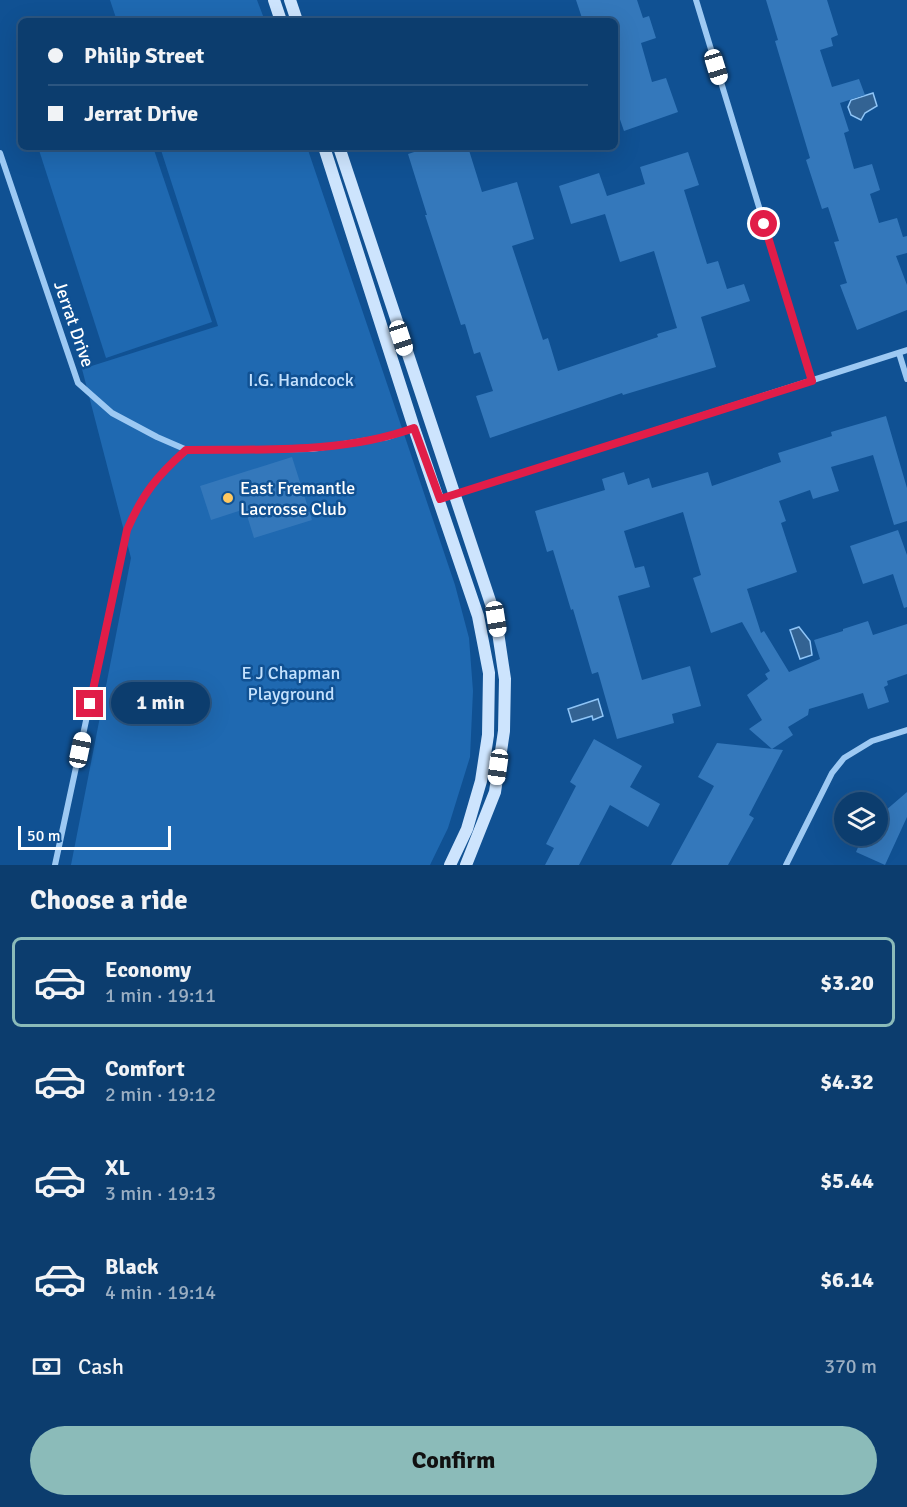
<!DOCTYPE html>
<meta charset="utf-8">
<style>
:root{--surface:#0c3d6e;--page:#1a4876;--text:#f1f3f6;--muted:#9aaec2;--line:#2c5681;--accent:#8bbbb9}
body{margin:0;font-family:Signika,sans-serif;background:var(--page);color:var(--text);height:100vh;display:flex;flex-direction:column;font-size:22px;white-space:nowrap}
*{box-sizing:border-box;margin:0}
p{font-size:20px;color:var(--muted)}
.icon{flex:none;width:33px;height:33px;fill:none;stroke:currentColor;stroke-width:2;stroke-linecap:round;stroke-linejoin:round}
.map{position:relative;height:865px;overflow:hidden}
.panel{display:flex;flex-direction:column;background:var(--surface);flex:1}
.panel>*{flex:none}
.hud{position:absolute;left:18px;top:18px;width:600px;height:132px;border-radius:9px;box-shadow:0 6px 24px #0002,0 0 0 2px var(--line);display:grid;align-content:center;height:132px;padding:0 30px;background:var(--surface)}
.tools{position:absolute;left:834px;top:792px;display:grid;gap:12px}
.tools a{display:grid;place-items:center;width:54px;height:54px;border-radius:50%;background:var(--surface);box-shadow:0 6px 24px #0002,0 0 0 2px var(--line);font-size:30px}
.scale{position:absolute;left:18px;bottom:15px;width:153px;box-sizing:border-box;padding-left:6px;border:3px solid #fff;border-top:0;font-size:16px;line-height:21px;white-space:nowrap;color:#fff;-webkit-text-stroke:4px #105193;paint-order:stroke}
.end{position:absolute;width:27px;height:27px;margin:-14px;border:8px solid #e11d48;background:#fff;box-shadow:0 0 0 3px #fff}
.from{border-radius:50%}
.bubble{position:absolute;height:42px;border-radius:21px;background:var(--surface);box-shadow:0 6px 24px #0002,0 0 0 2px var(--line);font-size:20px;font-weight:700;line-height:42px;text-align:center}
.car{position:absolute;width:18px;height:36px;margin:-18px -9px;border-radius:8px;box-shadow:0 0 4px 2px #0007;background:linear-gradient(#fff 24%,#345 0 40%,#fff 0 76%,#345 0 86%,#fff 0)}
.hud b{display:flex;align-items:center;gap:21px;height:57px;font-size:22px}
.hud b+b{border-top:2px solid var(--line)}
.hud i{width:15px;height:15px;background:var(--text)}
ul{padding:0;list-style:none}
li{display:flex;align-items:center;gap:18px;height:90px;margin:0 12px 9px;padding:0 18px;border:3px solid transparent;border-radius:9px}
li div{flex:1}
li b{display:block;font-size:22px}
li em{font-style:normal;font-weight:700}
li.selected{border-color:var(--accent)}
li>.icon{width:54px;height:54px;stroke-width:1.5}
h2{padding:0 30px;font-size:27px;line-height:72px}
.pay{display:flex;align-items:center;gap:15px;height:66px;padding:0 30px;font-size:22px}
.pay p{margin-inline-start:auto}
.primary-button{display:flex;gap:12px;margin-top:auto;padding:12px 30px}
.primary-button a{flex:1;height:69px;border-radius:36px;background:var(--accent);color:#111;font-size:24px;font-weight:700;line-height:69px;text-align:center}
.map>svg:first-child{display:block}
.green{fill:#1f69b1}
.water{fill:#336393;stroke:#8fc5f7;stroke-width:1.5}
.building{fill:#3478bb}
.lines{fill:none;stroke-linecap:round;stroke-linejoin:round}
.minor{stroke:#9dc9f3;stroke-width:6}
.secondary{stroke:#cde4fd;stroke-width:12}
.route{stroke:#e11d48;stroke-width:8}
.poi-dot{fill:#ffc860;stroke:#105193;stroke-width:2}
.labels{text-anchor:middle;stroke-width:5;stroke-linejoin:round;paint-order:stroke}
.street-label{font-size:18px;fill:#fff;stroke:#105193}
.park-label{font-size:18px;fill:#c5e2fe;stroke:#105193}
.poi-label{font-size:18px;fill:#fff;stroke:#105193;text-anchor:start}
</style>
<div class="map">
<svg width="907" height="865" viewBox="0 0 907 865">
<rect width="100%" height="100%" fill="#105193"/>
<g class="green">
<polygon points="110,0 257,0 265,21 117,21"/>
<polygon points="38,147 153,147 212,322 106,358"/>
<polygon points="160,147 307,147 455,585 469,638 473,691 470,757 448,828 430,865 71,865 131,558 82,369 218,326"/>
</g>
<g class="water">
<polygon points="873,93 877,106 865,113 861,120 851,115 848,107 851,100"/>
<polygon points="799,627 810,641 812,655 800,659 790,630"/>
<polygon points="598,699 603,716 593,720 592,716 572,722 568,709"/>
</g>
<g class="building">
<polygon points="576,0 637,0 643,18 649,16 656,38 641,43 652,82 666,78 678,112 624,131 615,105 615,21 583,21"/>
<polygon points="766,0 827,0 838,35 831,38 833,46 820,50 832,87 859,79 865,95 840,103 849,131 844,133 854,169 872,164 880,190 870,194 879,223 897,218 903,237 907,236 907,253 896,256 907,285 907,310 857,330 840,285 847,283 834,242 839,241 828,207 822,209 806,160 810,158 775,41 778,40"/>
<polygon points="430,147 468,147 482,192 517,182 534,239 512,246 543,340 548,338 558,371 658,337 657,334 677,328 654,251 620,262 605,214 571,224 559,186 599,173 607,196 645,184 640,167 688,152 699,185 684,190 707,264 718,261 727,289 744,284 750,301 701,317 716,367 623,395 622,393 490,438 476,396 493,391 480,352 474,354 465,324 461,325 425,215 427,215 408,154"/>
<polygon points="886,416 907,488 907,521 894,525 873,455 831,467 839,491 813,499 810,490 779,501 786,521 781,523 797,572 747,589 761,633 764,631 789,672 820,659 814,640 843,631 843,629 868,621 873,635 907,624 907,674 887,681 888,685 884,687 889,702 868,709 863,693 809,709 808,715 788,727 793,735 772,749 749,729 762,720 747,695 768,679 765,674 770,671 742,622 711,633 693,578 701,575 683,512 624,531 635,568 644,566 650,587 618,596 642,680 690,666 701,706 672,714 674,723 617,739 598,672 592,674 573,609 571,610 553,550 547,552 535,511 605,490 602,479 624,472 628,485 649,478 652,488 708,472 712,486 781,462 778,453 832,436 831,432"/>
<polygon points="292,457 312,520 254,538 245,509 211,520 200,486"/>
<polygon points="898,530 907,555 907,607 904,608 893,574 863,584 850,546"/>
<polygon points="594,739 642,766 630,787 660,804 648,827 610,805 579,865 545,865 554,848 546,844 576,786 570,782"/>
<polygon points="717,743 783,750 749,815 754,818 728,865 671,865 714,786 698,777"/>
<polygon points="907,792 907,817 885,865 856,852 863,836 878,836 878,817"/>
</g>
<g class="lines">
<g class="minor">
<polyline points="696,0 812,381"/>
<polyline points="0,153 78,383 112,413 157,437 187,450 312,449 388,437 414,428"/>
<polyline points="899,353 907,379"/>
<polyline points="440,499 907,350"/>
<path d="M55,865L127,530C142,495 158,474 187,450"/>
<polyline points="786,865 832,773 844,758 872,741 907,730"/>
</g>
<g class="secondary">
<polyline points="274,0 281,21"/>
<polyline points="290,0 297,21"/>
<polyline points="324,147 414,428 478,616 489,673 488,735 481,781 467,829 450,865"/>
<polyline points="339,147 496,619 505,679 504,731 495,792 466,865"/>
</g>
</g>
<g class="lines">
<path class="route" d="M90,704L127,530C143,493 157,476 186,450C263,449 342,454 414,428L440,499L812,381L764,224"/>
</g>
<circle class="poi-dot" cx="228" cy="498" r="6"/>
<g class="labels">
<g class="street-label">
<text transform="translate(74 324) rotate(71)" y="6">Jerrat Drive</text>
</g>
<g class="park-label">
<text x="301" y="386">I.G. Handcock</text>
<text x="291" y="679">E J Chapman<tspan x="291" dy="21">Playground</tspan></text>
</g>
<g class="poi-label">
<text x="240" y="494">East Fremantle<tspan x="240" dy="21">Lacrosse Club</tspan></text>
</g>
</g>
</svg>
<div class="tools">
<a><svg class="icon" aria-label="layers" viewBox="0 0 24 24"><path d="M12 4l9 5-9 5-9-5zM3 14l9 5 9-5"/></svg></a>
</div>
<div class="scale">50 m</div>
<i class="end from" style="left:764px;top:224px"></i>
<i class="end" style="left:90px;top:704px"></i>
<div class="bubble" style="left:111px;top:682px;width:99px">1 min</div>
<i class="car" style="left:716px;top:67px;rotate:163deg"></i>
<i class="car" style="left:401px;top:338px;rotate:162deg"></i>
<i class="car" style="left:496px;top:619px;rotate:171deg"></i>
<i class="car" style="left:80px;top:750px;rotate:12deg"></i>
<i class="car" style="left:498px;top:767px;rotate:188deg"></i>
<div class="hud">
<b><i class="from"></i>Philip Street</b>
<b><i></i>Jerrat Drive</b>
</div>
</div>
<section class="panel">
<h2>Choose a ride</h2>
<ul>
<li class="selected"><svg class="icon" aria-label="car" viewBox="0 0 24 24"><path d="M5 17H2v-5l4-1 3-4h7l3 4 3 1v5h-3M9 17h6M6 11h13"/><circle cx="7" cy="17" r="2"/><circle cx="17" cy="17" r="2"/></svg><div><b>Economy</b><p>1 min · 19:11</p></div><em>$3.20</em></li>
<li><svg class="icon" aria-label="car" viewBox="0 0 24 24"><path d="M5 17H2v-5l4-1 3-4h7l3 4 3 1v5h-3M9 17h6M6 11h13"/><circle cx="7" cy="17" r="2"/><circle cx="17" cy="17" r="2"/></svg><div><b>Comfort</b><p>2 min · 19:12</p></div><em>$4.32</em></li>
<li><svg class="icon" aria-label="car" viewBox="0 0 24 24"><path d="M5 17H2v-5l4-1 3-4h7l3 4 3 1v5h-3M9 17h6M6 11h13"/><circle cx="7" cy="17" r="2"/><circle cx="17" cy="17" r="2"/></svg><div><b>XL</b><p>3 min · 19:13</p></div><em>$5.44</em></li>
<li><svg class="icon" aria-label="car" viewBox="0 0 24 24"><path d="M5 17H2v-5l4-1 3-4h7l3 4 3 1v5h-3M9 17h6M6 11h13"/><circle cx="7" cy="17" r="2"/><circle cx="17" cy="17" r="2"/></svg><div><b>Black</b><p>4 min · 19:14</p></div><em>$6.14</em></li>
</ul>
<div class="pay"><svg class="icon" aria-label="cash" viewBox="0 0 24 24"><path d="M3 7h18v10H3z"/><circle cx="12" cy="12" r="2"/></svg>Cash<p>370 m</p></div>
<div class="primary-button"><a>Confirm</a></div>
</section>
